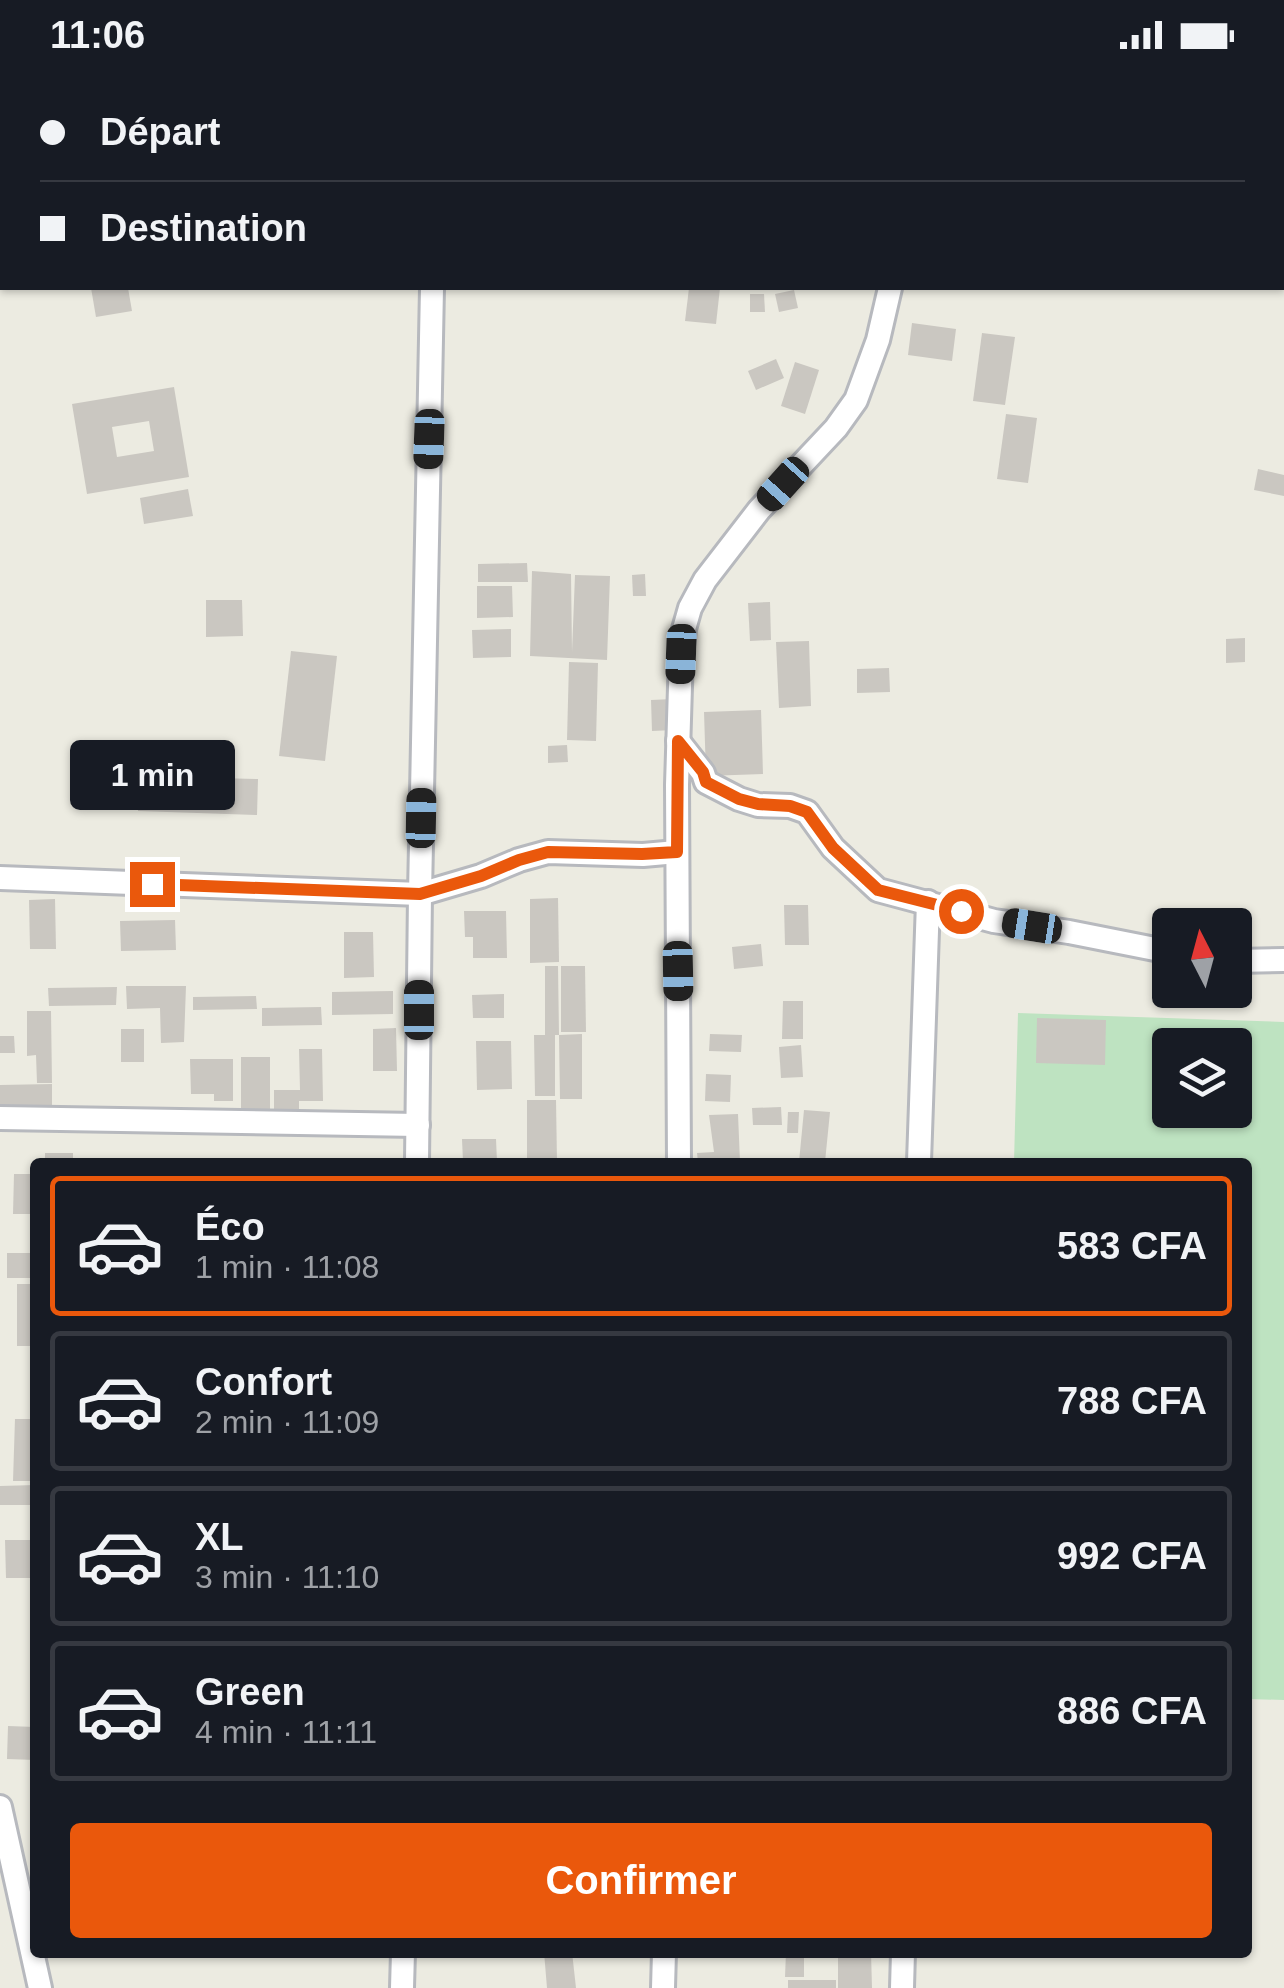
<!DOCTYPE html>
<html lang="fr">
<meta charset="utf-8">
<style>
:root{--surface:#171b24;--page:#242831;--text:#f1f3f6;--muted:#9ea1a6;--line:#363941;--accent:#ea580c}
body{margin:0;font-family:Arial,sans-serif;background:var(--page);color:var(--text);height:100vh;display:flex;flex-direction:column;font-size:38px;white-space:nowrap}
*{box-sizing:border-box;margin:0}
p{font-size:32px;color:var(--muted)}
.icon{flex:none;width:55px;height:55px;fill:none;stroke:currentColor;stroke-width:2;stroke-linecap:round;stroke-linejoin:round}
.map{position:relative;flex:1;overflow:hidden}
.drawer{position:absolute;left:30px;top:1088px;width:1222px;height:800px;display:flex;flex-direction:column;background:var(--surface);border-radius:10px;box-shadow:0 2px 8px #0004}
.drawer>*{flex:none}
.banner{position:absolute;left:0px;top:0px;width:1285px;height:220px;box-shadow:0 2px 8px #0004;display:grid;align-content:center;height:220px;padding:0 40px;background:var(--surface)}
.needle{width:65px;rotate:354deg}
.buttons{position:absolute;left:1152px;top:838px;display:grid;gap:20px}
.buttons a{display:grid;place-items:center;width:100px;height:100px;border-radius:10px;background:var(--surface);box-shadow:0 2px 8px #0004;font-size:50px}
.end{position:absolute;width:45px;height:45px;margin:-22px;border:12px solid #ea580c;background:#fff;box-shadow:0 0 0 5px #fff}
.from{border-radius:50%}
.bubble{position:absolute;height:70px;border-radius:10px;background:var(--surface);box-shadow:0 2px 8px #0004;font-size:32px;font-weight:600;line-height:70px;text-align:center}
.car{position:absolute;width:30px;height:60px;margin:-30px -15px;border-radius:12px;box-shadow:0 0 8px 2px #0007;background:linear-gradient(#222 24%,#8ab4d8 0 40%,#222 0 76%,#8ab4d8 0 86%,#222 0)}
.banner b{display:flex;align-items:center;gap:35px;height:95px;font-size:38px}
.banner b+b{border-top:2px solid var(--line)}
.banner i{width:25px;height:25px;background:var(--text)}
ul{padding:18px 0 0;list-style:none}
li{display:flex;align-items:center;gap:30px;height:140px;margin:0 20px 15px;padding:0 20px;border:5px solid var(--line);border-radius:10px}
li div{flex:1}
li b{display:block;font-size:38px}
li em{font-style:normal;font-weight:600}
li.active{border-color:var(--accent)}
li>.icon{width:90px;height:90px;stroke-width:1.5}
.cta{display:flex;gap:20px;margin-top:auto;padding:20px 40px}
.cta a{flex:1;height:115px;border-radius:10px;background:var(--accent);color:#fff;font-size:40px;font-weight:600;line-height:115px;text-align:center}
.status{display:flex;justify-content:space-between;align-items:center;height:70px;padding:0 50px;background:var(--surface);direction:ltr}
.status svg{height:28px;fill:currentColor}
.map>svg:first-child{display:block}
.green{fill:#bee3c1;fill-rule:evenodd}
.building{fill:#cac7c1;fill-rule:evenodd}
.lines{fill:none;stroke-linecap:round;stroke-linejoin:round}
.minor-casing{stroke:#b7b9be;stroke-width:28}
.minor{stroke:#fff;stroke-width:22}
.route{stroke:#ea580c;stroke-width:12}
</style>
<div class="status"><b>11:06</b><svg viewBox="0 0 49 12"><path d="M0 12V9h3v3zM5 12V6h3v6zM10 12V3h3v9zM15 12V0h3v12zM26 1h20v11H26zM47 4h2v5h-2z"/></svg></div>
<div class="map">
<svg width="1284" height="1918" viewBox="0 0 1284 1918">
<rect width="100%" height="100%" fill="#ecebe1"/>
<path class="green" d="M1018,943L1284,952V1630L1248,1629V1092H1014ZM1170,975H1235V1040H1170Z"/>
<g class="building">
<polygon points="91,218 128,218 132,241 96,247"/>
<polygon points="689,218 720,218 716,254 685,251"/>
<polygon points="794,220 798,238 779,242 775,224"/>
<polygon points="750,224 764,224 765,242 750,242"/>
<polygon points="912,253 956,259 952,291 908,285"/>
<polygon points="982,263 1015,267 1005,335 973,331"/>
<polygon points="776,289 784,308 756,320 748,301"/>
<polygon points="795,292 819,300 805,344 781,336"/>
<path d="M174,317L189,407L87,424L72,334ZM149,351L154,381L117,387L112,357Z"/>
<polygon points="1006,344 1037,348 1028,413 997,409"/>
<polygon points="1258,399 1284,405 1284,426 1254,420"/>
<polygon points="188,419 193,446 144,454 140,428"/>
<polygon points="527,493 528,512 478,512 478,494"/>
<polygon points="532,501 571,504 572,582 575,505 610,506 607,590 530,586"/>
<polygon points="645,504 646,526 633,526 632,505"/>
<polygon points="477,516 512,516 513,547 477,548"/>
<polygon points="206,530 242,530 243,566 206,567"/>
<polygon points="770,532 771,570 750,571 748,533"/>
<polygon points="511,559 511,587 473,588 472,560"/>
<polygon points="1245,568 1245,592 1226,593 1226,569"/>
<polygon points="809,571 811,636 779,638 776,572"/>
<polygon points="291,581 337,586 325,691 279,686"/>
<polygon points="569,592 598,593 596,671 567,670"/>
<polygon points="889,598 890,622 857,623 857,599"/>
<polygon points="673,629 674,660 652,661 651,630"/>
<polygon points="761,640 763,704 706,706 704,642"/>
<polygon points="567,675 568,692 548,693 548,676"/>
<polygon points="139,706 258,709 257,745 138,741"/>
<polygon points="558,828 559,892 530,893 530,829"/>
<polygon points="55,829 56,879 30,879 29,830"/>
<polygon points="784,835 808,835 809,875 785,875"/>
<polygon points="464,841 506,841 507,888 473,888 473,867 465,867"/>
<polygon points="175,850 176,880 121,881 120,851"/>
<polygon points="344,862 373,862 374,907 344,908"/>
<polygon points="761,874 763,896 734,899 732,877"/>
<polygon points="545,896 558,896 559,965 582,964 582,1029 560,1029 559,965 555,965 555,1026 535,1026 534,965 545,965"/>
<polygon points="561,896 585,896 586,962 561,962"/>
<polygon points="126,916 186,916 184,972 161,973 160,938 127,939"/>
<polygon points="117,917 116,935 49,936 48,918"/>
<polygon points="393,921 393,944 332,945 332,922"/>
<polygon points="504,924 504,948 473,948 472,925"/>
<polygon points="256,926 257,939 193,940 193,927"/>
<polygon points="783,931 803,931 803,969 782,969"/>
<polygon points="321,937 322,955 262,956 262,938"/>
<polygon points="27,941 51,941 52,1013 37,1013 36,985 27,986"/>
<polygon points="1037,948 1106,950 1105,995 1036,993"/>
<polygon points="396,958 397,1001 373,1001 373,959"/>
<rect x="121" y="959" width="23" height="33"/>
<polygon points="710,964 742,965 741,982 709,981"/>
<polygon points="0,966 14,966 15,983 0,983"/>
<polygon points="476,971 511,971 512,1019 477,1020"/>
<polygon points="801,975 803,1007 781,1008 779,977"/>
<polygon points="299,979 322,979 323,1031 299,1031 299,1043 274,1043 274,1020 300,1020"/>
<rect x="241" y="987" width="29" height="52"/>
<polygon points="190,989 233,989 233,1031 214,1031 214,1024 191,1024"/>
<polygon points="706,1004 731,1005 730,1032 705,1031"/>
<polygon points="52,1014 52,1038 0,1038 0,1015"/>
<polygon points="527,1030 556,1030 557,1092 527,1092"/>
<polygon points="781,1037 782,1055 753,1055 752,1038"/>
<polygon points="804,1040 830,1042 825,1092 799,1092"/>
<polygon points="788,1042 799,1042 798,1063 787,1063"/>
<polygon points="738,1044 740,1092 698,1092 697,1083 714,1082 709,1045"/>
<polygon points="462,1069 496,1069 497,1092 463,1092"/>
<rect x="45" y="1083" width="28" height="9"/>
<polygon points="14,1104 35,1104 35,1144 13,1144"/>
<rect x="7" y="1183" width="28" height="25"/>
<rect x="17" y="1214" width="18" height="62"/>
<polygon points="15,1349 33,1349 32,1411 13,1411"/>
<polygon points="35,1415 35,1435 0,1435 0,1416"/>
<polygon points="5,1470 35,1470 35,1508 6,1508"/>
<polygon points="8,1656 35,1657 35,1690 7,1689"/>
<polygon points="544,1882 572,1882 576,1918 547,1918"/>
<polygon points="786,1882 804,1882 804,1907 785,1907"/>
<polygon points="838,1882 871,1882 872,1918 838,1918"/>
<rect x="788" y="1910" width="48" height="8"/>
</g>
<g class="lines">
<g class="minor-casing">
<g id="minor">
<polyline points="180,2 180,0"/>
<polyline points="461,2 461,0"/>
<polyline points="912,2 913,0"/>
<polyline points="0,27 2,28"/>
<polyline points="678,671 703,703 706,712 739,729 758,735 790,736 807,742 833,778 878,820 994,851 1069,862 1170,882"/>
<polyline points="0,808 420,824 481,806 519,790 548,782 643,785 677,782"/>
<polyline points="1235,891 1284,890"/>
<polyline points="0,1048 418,1055"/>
<polyline points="417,1092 420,824 432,218"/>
<polyline points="679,1092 677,715 681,584 684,559 690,538 705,510 759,440 836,358 856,330 878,270 890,218"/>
<polyline points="919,1092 928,832"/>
<polyline points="0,1737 40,1918"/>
<polyline points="402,1918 403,1882"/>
<polyline points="663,1918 664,1882"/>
<polyline points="902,1918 903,1882"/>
</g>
</g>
<use href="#minor" class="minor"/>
</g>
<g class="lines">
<polyline class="route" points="152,814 420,824 481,806 519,790 548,782 642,784 677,782 678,671 703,702 706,712 739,729 758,734 790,736 807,742 833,778 878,820 961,841"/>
</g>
</svg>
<div class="buttons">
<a><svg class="needle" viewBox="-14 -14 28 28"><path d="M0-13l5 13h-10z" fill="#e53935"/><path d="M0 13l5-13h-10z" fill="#9ea1a6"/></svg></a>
<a><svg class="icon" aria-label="layers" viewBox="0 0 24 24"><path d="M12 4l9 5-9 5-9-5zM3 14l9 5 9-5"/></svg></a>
</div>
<i class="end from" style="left:961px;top:841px"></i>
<i class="end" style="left:152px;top:814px"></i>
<div class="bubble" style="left:70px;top:670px;width:165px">1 min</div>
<i class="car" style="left:429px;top:369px;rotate:182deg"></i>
<i class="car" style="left:783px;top:414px;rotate:222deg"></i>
<i class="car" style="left:681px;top:584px;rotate:182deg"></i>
<i class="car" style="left:421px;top:748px;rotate:1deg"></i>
<i class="car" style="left:1032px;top:856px;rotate:279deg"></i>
<i class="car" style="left:678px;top:901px;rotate:179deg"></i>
<i class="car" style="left:419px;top:940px;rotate:0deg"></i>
<div class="banner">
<b><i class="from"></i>Départ</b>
<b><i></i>Destination</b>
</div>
<section class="drawer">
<ul>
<li class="active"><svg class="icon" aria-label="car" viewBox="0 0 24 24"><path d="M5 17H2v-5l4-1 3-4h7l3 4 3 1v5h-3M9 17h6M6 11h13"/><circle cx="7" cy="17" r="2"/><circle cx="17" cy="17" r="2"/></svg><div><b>Éco</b><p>1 min · 11:08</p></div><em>583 CFA</em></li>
<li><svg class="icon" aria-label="car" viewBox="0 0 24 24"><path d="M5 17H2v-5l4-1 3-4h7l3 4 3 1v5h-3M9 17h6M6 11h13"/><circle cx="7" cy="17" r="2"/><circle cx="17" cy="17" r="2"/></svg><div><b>Confort</b><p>2 min · 11:09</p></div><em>788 CFA</em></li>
<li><svg class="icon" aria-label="car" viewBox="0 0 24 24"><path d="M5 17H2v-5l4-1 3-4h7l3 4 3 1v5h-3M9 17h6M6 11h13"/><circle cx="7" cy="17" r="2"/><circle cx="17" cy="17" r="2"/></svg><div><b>XL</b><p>3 min · 11:10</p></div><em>992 CFA</em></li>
<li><svg class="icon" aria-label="car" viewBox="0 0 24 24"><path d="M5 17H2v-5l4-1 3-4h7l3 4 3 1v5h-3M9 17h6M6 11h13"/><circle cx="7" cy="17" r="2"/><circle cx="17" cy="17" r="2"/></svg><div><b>Green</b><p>4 min · 11:11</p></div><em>886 CFA</em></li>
</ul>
<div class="cta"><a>Confirmer</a></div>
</section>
</div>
